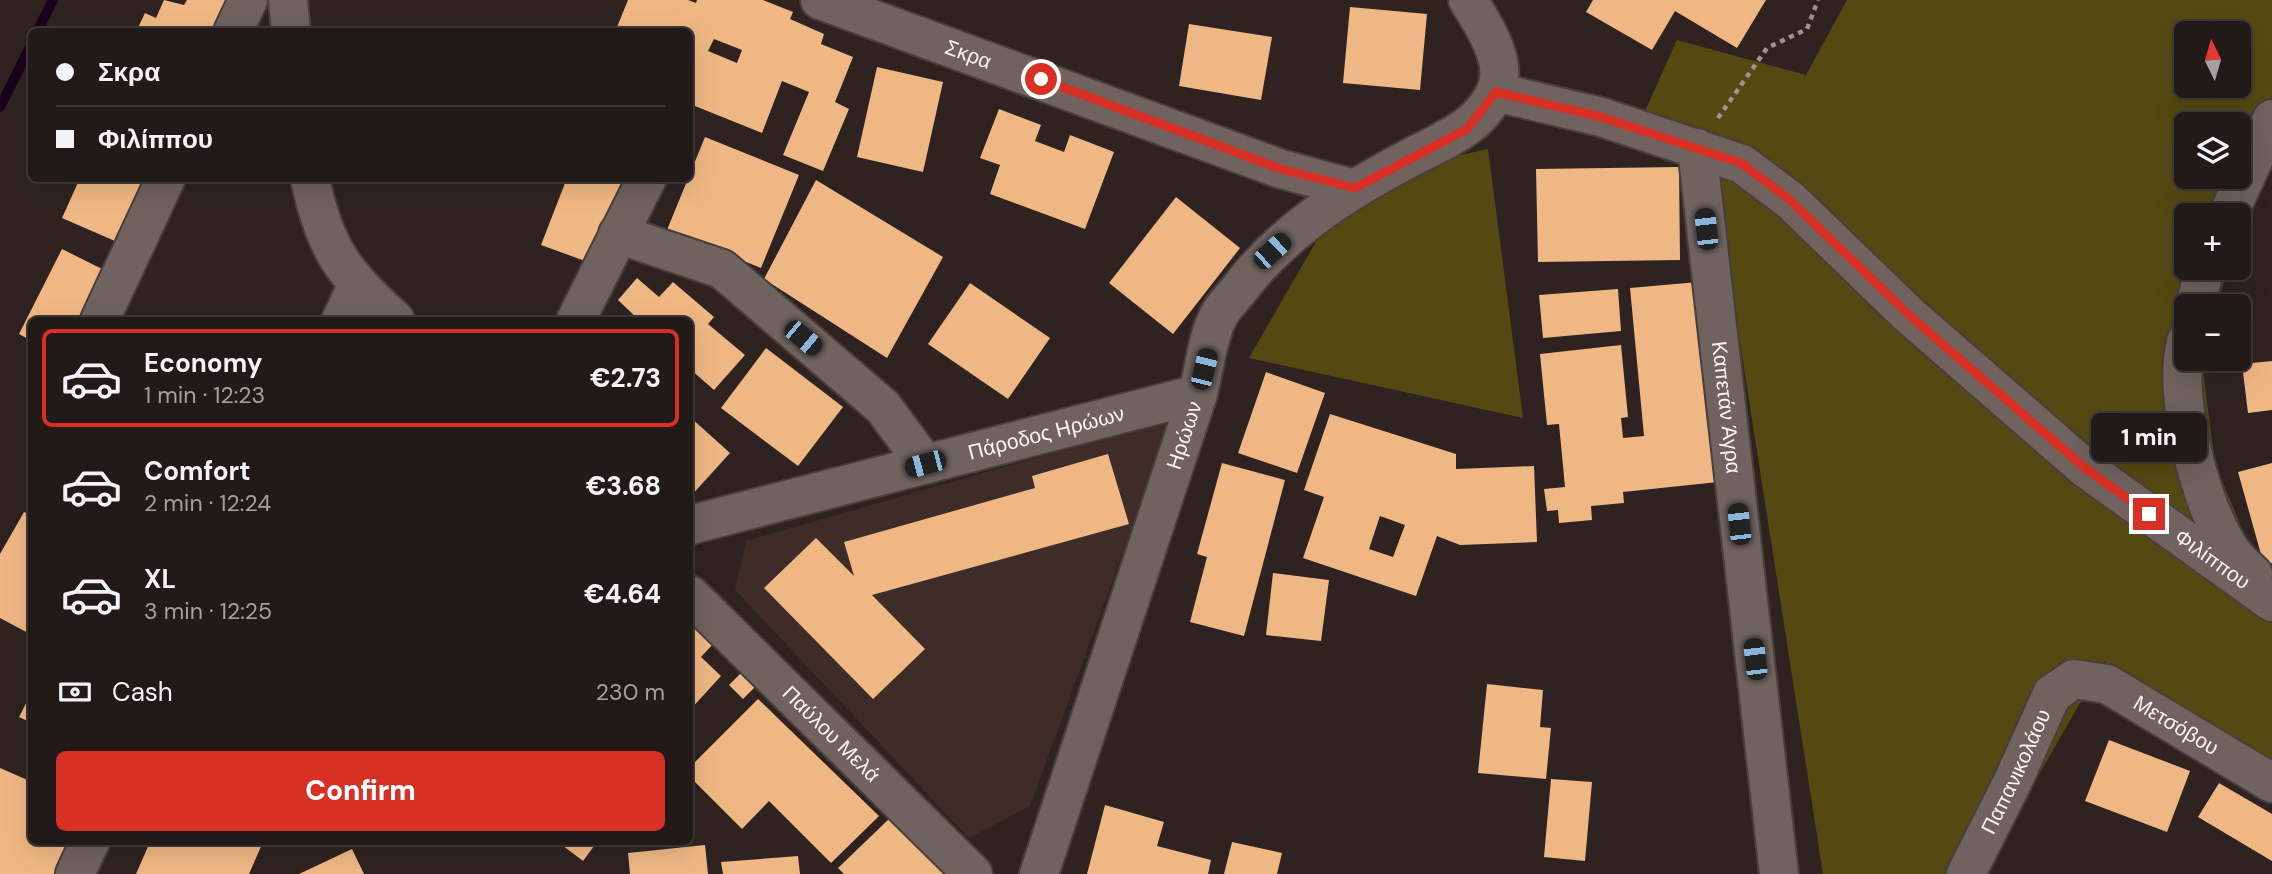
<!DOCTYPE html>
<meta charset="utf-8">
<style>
:root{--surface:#221a19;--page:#2e2726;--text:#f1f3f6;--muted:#a2a1a2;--line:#3f3838;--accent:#d93025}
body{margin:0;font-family:"DM Sans",sans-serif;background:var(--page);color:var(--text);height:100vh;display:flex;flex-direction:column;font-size:26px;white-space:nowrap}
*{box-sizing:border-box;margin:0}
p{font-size:23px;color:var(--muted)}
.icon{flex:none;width:38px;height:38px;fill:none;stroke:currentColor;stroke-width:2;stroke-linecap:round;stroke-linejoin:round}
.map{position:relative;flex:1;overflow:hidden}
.drawer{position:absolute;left:28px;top:317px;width:665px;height:528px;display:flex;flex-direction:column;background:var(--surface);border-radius:10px;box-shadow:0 7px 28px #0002,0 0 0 2px var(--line)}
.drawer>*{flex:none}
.top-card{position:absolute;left:28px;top:28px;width:665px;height:154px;border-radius:10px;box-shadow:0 7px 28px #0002,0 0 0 2px var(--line);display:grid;align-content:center;height:154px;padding:0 28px;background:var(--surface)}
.needle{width:46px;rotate:355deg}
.fabs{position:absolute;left:2174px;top:21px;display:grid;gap:14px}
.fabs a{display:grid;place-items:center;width:77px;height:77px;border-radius:10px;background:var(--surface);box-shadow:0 7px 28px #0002,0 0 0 2px var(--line);font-size:35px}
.end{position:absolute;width:32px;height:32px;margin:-16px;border:9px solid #d93025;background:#fff;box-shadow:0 0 0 4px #fff}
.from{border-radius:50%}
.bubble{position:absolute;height:49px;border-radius:10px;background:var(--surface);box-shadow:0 7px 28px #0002,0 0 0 2px var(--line);font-size:23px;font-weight:800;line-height:49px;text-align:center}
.car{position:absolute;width:21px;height:42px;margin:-21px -10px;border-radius:9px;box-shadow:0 0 5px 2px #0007;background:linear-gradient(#222 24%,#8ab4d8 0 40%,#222 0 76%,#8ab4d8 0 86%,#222 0)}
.top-card b{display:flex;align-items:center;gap:24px;height:66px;font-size:26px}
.top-card b+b{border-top:2px solid var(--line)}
.top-card i{width:18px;height:18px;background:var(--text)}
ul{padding:12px 0 0;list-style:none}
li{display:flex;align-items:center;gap:21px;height:98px;margin:0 14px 10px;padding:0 14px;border:4px solid transparent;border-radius:10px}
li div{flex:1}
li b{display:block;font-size:26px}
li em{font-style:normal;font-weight:800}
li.current{border-color:var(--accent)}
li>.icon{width:63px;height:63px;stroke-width:1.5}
.pay{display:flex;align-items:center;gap:18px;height:77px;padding:0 28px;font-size:26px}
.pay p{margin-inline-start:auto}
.action{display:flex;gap:14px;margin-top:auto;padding:14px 28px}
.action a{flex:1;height:80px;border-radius:10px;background:var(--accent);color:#fff;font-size:28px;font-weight:800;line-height:80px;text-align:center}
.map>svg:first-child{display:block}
.built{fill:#3d2c28}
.green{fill:#554912;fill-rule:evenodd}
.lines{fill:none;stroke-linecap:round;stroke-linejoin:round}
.stream{stroke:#1a001b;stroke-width:10}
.building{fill:#efb783;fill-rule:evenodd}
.minor-casing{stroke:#483f3d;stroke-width:42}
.path{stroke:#9d9492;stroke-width:4.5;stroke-dasharray:5 5;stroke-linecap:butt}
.minor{stroke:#6f625f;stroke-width:38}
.route{stroke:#d93025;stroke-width:9}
.labels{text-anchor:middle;stroke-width:7;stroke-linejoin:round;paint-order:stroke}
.street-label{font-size:21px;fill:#fbf3f1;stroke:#241a18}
</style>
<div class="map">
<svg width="2272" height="874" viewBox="0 0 2272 874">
<rect width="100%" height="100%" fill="#2e2321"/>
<polygon class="built" points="1172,419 1030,806 969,838 735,590 746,541"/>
<g class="green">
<path d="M1847,0H2272V167L2238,245V215H2186V268H2228L2217,306H2186V359H2205L2203,371L2215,464L2272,601V768L2104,661L1982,874H1823L1714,176L1697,148L1766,171L1808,202L1859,249L1918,314L2012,400L2085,475L2169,550L2240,597L2177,549L1899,279L1767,163L1640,122L1677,40L1806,75ZM2186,33H2238V86H2186ZM2186,124H2238V177H2186Z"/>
<polygon points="1488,149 1523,418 1249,358 1317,240 1395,183 1456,156"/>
</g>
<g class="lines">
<g class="stream">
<polyline points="37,32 53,0"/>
<polyline points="0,107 32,43"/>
</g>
</g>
<g class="building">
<polygon points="164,0 184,5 187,0 237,0 222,32 136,32 145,13 156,18"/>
<path d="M628,0H688L696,3L697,0H763L793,12L790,19L824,34L821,44L853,57L835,102L849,109L823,171L783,155L809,92L782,81L762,133L690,104V32H615ZM714,39L742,50L737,63L708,51Z"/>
<polygon points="1593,0 1766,0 1737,48 1675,11 1652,50 1586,12"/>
<polygon points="1350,7 1427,14 1420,90 1343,83"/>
<polygon points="1189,24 1272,37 1261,100 1179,86"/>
<polygon points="877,67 943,82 923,172 857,157"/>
<polygon points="999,109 1041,125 1035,141 1064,152 1070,135 1114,152 1085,229 990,194 1000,165 980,158"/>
<polygon points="705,137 799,175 761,268 667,230"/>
<polygon points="1679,167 1680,260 1538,262 1536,169"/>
<polygon points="80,178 153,178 124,245 62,218"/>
<polygon points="567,178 629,178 596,265 541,245"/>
<polygon points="816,180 943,257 887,358 764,279"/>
<polygon points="1176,197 1240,248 1173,334 1109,283"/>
<polygon points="62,249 110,273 86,320 32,320 32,341 19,334"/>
<polygon points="637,278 659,297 673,282 714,317 708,324 745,355 714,390 690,369 690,320 639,320 618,300"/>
<polygon points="1698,282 1718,482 1623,492 1624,503 1591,506 1592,520 1559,523 1558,510 1547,511 1544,489 1565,487 1559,424 1547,425 1540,354 1621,345 1628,417 1621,418 1623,438 1644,436 1630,288"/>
<polygon points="970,283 1050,338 1008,399 928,344"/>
<polygon points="1618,289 1621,331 1543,338 1539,295"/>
<polygon points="766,348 843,407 798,466 721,408"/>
<polygon points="2272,361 2272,410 2248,413 2242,364"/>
<polygon points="1266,372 1325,393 1297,473 1238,453"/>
<path d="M1330,414L1456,454V469L1534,466L1537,542L1460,545L1437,536L1416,596L1303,558L1324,497L1304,490ZM1380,516L1405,525L1393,557L1369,549Z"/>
<polygon points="690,417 730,453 690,497"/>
<polygon points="1108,454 1129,524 872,595 925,649 873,699 764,588 816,538 854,576 844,542 1035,488 1032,476"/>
<polygon points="1222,463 1285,480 1244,636 1190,622 1207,557 1197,554"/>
<polygon points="2272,463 2272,563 2264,565 2238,472"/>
<polygon points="24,512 32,516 32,635 0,618 0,554"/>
<polygon points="1273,573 1329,580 1321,641 1266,635"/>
<polygon points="690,621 713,644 701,657 721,676 690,710"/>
<polygon points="747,667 761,681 743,699 729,685"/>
<polygon points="1487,684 1543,690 1540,727 1551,728 1546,779 1478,773"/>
<polygon points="32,692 32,723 19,717"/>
<polygon points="758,699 879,816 831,863 769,801 742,829 692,779 690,782 690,767"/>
<polygon points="2109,740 2190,771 2167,832 2085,801"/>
<polygon points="0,768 32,782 32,842 69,842 55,874 0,874"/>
<polygon points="1551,779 1592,782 1585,861 1544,857"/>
<polygon points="2219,783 2272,814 2272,861 2198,817"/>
<polygon points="1105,805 1164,822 1157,846 1211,860 1208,874 1087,874"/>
<polygon points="891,817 947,874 844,874 838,868"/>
<polygon points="150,842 263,842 249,874 136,874"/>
<polygon points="558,842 597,842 583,861"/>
<polygon points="1232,842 1282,853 1277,874 1224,874"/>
<polygon points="705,845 708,874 630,874 628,853"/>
<polygon points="352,849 364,874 299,874"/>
<polygon points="798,856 800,874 723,874 721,862"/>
</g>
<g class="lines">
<g class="minor-casing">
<g id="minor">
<polyline points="288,0 291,32"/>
<path id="s1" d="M820,0L1281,169L1355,189"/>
<polyline points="233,32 248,0"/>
<path id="s2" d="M1496,92L1601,117L1742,164L1790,200L1909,315L2085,468L2272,602"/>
<path id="s3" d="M1697,148L1779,874"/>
<path d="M310,178C324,248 343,273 395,320"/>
<polyline points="2228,215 2272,119"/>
<polyline points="618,234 722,269 883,407 925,464"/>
<polyline points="2195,306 2205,268"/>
<polyline points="100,320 166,178"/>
<polyline points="341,320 357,286"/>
<polyline points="576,320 647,178"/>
<path d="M2186,342C2172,395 2201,512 2234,555C2239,562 2247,568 2253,574"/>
<path id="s4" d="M690,525L1198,394"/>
<path id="s5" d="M690,595L973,874"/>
<polyline points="75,874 90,842"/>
<path id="s6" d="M1039,874L1198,394C1204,370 1207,339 1218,317C1222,308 1231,299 1237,292C1282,232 1342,194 1408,159C1441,141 1478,129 1495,93C1510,63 1483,24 1468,0"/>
<path id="s7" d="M1966,874L2013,781L2052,694L2074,679L2107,684L2272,783"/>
</g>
</g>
<polyline class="path" points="1718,118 1767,48 1807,29 1818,0"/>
<use href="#minor" class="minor"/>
</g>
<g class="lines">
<polyline class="route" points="1041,79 1281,169 1355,188 1467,129 1496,92 1601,117 1741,163 1790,200 1909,315 2085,468 2149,514"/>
</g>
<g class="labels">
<g class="street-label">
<text dy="7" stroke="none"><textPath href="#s1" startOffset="158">Σκρα</textPath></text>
<text dy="7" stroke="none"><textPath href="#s3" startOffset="261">Καπετάν Άγρα</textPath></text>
<text dy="7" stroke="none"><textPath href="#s4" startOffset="368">Πάροδος Ηρώων</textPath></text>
<text dy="7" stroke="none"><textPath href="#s6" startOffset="462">Ηρώων</textPath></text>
<text dy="7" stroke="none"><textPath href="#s2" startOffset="872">Φιλίππου</textPath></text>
<text dy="7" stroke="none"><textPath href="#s7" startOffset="340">Μετσόβου</textPath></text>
<text dy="7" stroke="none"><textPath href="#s5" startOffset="198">Παύλου Μελά</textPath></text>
<text dy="7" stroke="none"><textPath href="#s7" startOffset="114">Παπανικολάου</textPath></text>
</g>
</g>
</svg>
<div class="fabs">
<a><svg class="needle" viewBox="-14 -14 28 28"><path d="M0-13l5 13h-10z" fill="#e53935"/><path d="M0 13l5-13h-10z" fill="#a2a1a2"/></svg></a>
<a><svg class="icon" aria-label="layers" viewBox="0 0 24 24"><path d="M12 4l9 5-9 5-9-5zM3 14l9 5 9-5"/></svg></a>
<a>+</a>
<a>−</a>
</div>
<i class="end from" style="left:1041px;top:79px"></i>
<i class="end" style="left:2149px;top:514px"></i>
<div class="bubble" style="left:2091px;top:413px;width:116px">1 min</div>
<i class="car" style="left:1706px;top:229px;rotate:354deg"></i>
<i class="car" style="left:1272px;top:251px;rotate:47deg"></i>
<i class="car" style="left:803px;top:338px;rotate:130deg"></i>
<i class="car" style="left:1204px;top:369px;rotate:14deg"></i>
<i class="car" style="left:925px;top:464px;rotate:255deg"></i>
<i class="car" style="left:1739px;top:524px;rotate:354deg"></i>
<i class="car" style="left:1755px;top:659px;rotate:353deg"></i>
<div class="top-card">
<b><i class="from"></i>Σκρα</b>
<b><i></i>Φιλίππου</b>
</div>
<section class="drawer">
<ul>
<li class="current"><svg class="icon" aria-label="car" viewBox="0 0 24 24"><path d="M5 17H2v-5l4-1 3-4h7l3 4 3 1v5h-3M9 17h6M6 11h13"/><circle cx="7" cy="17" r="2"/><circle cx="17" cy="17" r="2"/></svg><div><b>Economy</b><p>1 min · 12:23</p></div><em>€2.73</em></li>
<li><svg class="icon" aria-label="car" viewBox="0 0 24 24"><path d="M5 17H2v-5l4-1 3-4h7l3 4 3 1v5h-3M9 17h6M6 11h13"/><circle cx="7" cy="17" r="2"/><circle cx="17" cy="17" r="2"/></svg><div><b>Comfort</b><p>2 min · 12:24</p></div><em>€3.68</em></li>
<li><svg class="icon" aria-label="car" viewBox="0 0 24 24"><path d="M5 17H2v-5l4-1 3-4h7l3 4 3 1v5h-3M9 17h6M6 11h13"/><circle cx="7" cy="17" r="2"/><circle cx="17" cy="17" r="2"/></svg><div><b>XL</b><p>3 min · 12:25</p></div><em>€4.64</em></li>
</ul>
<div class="pay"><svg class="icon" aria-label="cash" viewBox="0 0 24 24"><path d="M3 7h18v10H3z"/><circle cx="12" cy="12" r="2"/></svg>Cash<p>230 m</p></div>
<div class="action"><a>Confirm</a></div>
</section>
</div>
